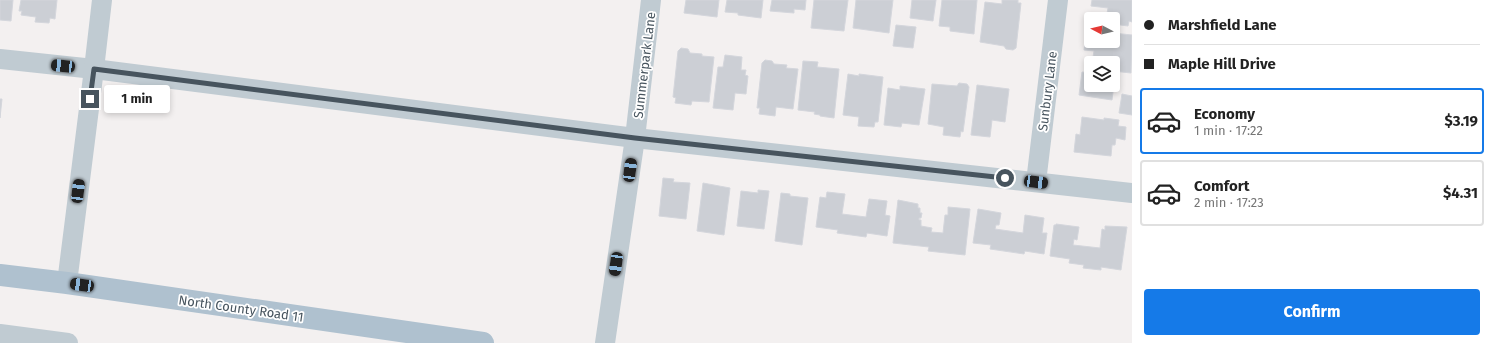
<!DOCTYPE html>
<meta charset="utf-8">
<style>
:root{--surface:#fff;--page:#f2f2f2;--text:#222;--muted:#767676;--line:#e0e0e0;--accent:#157ae8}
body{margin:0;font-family:"Fira Sans",sans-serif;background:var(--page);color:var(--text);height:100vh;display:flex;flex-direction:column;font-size:15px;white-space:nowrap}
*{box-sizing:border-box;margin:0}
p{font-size:13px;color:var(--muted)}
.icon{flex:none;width:22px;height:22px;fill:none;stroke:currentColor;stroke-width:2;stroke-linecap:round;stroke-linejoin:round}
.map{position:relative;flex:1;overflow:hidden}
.side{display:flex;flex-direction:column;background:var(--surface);width:360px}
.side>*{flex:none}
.top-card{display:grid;align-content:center;height:88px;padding:0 12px;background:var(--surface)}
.needle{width:26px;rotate:277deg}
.fabs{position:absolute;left:1084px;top:12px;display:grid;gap:8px}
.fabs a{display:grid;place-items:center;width:36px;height:36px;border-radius:4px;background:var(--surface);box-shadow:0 2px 6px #0003;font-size:20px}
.end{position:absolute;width:18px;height:18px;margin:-9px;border:5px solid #47545e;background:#fff;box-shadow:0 0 0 2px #fff}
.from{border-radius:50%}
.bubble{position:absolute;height:28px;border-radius:4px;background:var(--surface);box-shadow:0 2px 6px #0003;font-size:13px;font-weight:700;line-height:28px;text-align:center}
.car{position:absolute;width:12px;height:24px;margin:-12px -6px;border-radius:5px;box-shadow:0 0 3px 1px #0007;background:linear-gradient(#222 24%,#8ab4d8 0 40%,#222 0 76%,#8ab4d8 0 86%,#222 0)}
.top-card b{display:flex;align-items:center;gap:14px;height:38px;font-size:15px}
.top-card b+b{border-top:1px solid var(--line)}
.top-card i{width:10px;height:10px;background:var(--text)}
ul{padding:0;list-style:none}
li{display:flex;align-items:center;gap:12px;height:66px;margin:0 8px 6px;padding:0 4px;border:2px solid var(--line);border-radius:4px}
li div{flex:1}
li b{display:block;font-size:15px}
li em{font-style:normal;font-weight:700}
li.active{border-color:var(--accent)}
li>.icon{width:36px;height:36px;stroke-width:1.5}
.primary-button{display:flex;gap:8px;margin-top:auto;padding:8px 12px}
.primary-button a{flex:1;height:46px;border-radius:4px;background:var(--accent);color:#fff;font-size:16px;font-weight:700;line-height:46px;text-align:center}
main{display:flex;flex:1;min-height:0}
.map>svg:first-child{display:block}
.building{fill:#cccfd5;stroke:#d4d6dc}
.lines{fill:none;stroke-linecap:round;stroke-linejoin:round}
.minor{stroke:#c0cbd2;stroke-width:20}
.major{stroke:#afc1cf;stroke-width:22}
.route{stroke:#47545e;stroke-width:5}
.labels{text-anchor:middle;stroke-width:3.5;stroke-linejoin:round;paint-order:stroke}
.street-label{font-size:13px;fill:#47545e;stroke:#fff}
</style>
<main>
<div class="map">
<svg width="1132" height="343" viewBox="0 0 1132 343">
<rect width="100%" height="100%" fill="#f3f0f0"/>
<g class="building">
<polygon points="0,0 13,0 11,21 0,20"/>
<polygon points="21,0 57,0 55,19 50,18 49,23 35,22 36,17 21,15 22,11 19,11"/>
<polygon points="686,0 719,0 717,17 684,13"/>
<polygon points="727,0 763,0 761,18 738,15 738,13 725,12"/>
<polygon points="772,0 806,0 805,10 794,9 794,13 770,11"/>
<polygon points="814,0 848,0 844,31 811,28"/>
<polygon points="856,0 893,0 889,33 853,28"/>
<polygon points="912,0 936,0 933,21 910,18"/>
<polygon points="942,0 977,0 974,34 950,31 950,27 939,26"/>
<polygon points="1002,0 1018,0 1018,3 1021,3 1016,48 1013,50 1006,49 1004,46 980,42 985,2 1002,4"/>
<polygon points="1092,0 1132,0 1132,22 1129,21 1128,26 1113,24 1113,19 1106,19 1108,8 1091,6"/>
<polygon points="896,25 916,27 913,48 893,46"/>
<polygon points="1086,33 1091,33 1091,41 1113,41 1113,33 1132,35 1131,73 1113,71 1113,63 1092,63 1094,51 1084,50"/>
<polygon points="681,48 688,49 690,53 702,54 702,56 714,57 709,102 692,101 691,105 675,103 676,98 673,97 678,51"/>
<polygon points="725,55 742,57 741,70 746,70 745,75 748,76 746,94 735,93 733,110 713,108 718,67 723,67"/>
<polygon points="765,60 772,61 774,64 787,65 786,68 798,69 793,109 776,107 775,116 759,114 760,108 757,108 762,63"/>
<polygon points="803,61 818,62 817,67 839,69 834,118 820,116 820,115 814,114 815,112 798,110"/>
<polygon points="1082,72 1091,73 1091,85 1113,85 1113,76 1115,76 1112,100 1079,95"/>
<polygon points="848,74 859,76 859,74 883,77 878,122 875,122 874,127 858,126 859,117 843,115"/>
<polygon points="959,83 967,84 969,87 963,132 961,131 960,137 943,135 944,127 928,124 932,84 957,86"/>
<polygon points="977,85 1009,89 1005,122 992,120 990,137 971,135"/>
<polygon points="900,86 925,89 919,125 902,123 901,127 884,125 888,88 900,90"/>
<polygon points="1122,94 1132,96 1132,115 1119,113"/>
<polygon points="0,99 2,99 0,118"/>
<polygon points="1082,117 1104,120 1104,118 1119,120 1118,126 1126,127 1125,140 1116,138 1115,145 1112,145 1111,156 1074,152 1076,134 1080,135"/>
<polygon points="663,178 674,179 673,182 690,183 686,219 659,216"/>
<polygon points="703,183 730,188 724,235 697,231"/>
<polygon points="758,190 769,191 764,229 737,226 741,191 758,193"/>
<polygon points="827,192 845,194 842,214 866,217 869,199 887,201 885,215 890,216 887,236 867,233 866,237 837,233 838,230 816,227 820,197 826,198"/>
<polygon points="781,193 790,194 790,196 808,198 802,245 775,241"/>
<polygon points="898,200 918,204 918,208 920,208 920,213 922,213 921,218 919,218 919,220 921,220 921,226 932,228 931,232 943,233 945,215 948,215 948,207 970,209 965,255 928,251 929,247 893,243"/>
<polygon points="978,209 1001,213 999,225 996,225 995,229 1023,233 1025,215 1044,218 1042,233 1047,233 1044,254 1025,251 1024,254 990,249 991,245 973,243"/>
<polygon points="1056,224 1079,227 1077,240 1074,239 1073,245 1100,248 1102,229 1105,230 1105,226 1127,227 1121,270 1101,267 1101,270 1083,268 1084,265 1069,263 1070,259 1050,256 1054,225 1056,225"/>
</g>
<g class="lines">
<g class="minor">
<polyline points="0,59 94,69 635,138 1132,193"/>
<polyline points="1036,182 1058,0"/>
<polyline points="67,283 94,69 102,0"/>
<polyline points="0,334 68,343"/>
<polyline points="605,343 635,138 651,0"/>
</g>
<polyline class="major" points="0,275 67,283 483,343"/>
</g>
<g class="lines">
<polyline class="route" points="90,99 94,69 635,138 1005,178"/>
</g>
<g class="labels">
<g class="street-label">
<text transform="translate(644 65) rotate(-83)" y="5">Summerpark Lane</text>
<text transform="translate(1047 91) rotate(-83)" y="5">Sunbury Lane</text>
<text transform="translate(241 308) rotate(8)" y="5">North County Road 11</text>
</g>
</g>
</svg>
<div class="fabs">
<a><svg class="needle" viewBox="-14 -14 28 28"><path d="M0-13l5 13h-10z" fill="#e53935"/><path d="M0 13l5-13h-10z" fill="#767676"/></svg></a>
<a><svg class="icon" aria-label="layers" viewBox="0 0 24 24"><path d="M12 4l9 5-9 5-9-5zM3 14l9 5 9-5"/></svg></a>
</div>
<i class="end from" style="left:1005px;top:178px"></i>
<i class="end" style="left:90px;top:99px"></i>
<div class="bubble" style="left:104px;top:85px;width:66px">1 min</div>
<i class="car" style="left:63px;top:66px;rotate:276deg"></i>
<i class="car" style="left:630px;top:170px;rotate:8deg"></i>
<i class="car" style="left:1036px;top:182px;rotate:97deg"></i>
<i class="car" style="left:78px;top:191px;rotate:7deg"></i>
<i class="car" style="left:616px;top:264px;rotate:188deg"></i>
<i class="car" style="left:82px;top:285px;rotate:278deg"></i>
</div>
<section class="side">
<div class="top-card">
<b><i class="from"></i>Marshfield Lane</b>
<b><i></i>Maple Hill Drive</b>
</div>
<ul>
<li class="active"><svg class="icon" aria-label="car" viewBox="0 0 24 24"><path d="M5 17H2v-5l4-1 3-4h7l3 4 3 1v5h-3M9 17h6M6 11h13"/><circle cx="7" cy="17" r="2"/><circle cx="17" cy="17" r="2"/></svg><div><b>Economy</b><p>1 min · 17:22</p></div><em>$3.19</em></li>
<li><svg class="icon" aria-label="car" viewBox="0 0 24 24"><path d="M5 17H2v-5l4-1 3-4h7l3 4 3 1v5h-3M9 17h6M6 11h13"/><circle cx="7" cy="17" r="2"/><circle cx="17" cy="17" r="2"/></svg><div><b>Comfort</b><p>2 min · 17:23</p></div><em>$4.31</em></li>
</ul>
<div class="primary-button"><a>Confirm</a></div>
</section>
</main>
